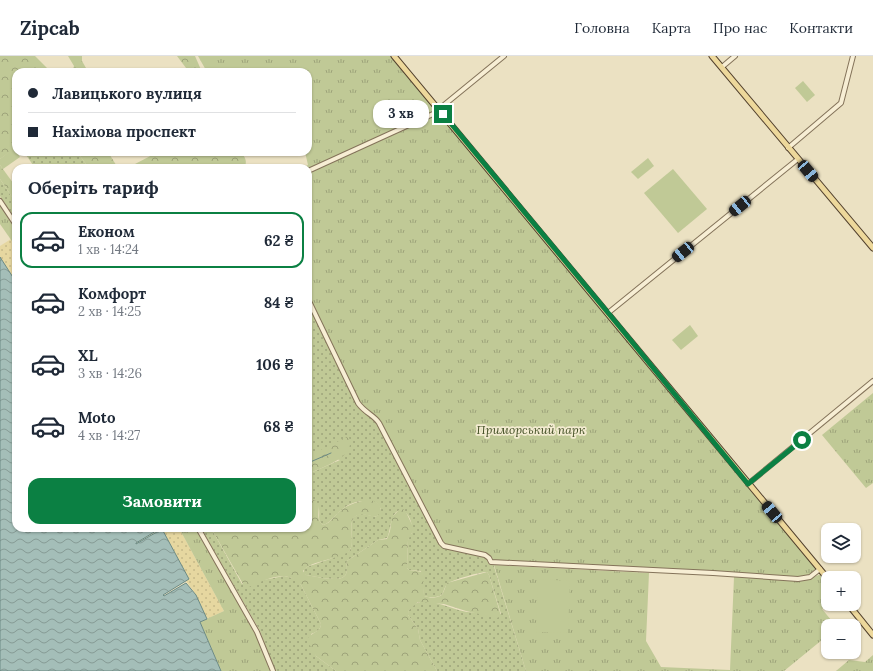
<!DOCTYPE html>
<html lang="uk">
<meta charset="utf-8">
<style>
:root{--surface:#fff;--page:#f6f6f7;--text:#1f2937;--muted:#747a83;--line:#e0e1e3;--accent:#0b8043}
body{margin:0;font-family:Lora,serif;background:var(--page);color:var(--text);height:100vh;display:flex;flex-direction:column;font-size:15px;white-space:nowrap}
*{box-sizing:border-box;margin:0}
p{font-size:13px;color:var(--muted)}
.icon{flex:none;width:22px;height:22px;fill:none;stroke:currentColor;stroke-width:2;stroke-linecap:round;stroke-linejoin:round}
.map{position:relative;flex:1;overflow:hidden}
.drawer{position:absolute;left:12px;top:108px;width:300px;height:368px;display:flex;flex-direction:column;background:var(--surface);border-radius:12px;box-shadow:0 1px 3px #0004}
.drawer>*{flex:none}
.banner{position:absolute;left:12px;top:12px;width:300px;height:88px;border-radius:12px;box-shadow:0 1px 3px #0004;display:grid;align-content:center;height:88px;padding:0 16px;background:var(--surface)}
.tools{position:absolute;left:821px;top:467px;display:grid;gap:8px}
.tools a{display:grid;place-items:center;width:40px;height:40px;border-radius:8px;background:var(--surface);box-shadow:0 1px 3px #0004;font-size:20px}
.end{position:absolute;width:18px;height:18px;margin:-9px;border:5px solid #0b8043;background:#fff;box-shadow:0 0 0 2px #fff}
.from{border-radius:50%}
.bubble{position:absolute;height:28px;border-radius:12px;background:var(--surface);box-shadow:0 1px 3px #0004;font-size:13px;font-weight:700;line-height:28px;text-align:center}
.car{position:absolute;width:12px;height:24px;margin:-12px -6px;border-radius:5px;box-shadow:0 0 3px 1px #0007;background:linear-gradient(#222 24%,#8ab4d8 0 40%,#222 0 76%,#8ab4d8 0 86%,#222 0)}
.banner b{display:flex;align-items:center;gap:14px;height:38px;font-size:15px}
.banner b+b{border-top:1px solid var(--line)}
.banner i{width:10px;height:10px;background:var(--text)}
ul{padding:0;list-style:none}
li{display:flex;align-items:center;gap:12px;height:56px;margin:0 8px 6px;padding:0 8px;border:2px solid transparent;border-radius:12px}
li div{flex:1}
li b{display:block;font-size:15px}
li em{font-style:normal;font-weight:700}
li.active{border-color:var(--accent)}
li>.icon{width:36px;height:36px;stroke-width:1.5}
h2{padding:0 16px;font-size:18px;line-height:48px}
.action{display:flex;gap:8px;margin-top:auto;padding:8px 16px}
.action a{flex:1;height:46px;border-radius:12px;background:var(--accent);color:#fff;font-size:16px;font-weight:700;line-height:46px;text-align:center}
header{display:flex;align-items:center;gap:24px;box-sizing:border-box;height:56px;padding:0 20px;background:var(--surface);border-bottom:1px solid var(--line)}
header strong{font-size:19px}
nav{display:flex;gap:22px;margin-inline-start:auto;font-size:14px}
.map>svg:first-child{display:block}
.grass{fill:url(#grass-dots)}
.forest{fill:url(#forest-crowns)}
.sand{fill:url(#sand-dots)}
.park{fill:url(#park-tufts)}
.garden{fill:#c0c996}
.water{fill:url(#water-waves);stroke:#6c8b85}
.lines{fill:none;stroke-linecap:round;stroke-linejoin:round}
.stream{stroke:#6c8b85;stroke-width:1}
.minor-casing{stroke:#84735a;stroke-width:6}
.major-casing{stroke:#52412e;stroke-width:7}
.minor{stroke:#f7eed4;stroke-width:4}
.major{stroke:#edd89b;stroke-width:5}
.route{stroke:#0b8043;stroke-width:5}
.labels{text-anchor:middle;stroke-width:3.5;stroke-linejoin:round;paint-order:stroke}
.park-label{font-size:12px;font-style:italic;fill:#435025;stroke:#f3ebd1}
</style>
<header>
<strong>Zipcab</strong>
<nav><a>Головна</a><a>Карта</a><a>Про нас</a><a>Контакти</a></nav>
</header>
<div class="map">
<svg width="873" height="615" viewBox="0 0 873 615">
<defs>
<pattern id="grass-dots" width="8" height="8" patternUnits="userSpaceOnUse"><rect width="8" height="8" fill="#c0c996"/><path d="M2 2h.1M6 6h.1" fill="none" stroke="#9da37a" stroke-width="1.8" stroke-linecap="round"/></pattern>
<pattern id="forest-crowns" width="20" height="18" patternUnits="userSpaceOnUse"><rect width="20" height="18" fill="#c0c996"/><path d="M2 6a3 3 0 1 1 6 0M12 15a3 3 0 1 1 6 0" fill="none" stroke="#9da37a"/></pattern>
<pattern id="sand-dots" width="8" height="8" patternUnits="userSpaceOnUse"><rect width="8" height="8" fill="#e6d7a0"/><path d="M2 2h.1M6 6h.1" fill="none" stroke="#c6b989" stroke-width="1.8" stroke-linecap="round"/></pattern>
<pattern id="park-tufts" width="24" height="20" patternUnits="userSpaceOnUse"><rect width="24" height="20" fill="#c0c996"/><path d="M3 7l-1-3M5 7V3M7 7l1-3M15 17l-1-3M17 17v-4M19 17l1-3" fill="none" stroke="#9da37a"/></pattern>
<pattern id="water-waves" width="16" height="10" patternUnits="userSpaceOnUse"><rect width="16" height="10" fill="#a4beb8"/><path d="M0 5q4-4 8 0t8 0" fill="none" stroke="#869b95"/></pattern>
</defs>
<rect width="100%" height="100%" fill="#ebe1c2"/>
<g class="grass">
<polygon points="24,96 77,96 89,112 35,112"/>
<polygon points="0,123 16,147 16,164 0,140"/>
<path d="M308,244L375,363L483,499L492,504L526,615H437L420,584L418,573L408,559C408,555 409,554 411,551C425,537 451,554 467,556C478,557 490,557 501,558L489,519L487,516C479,516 457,523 450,526C440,532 448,541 433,541C429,541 427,541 424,540L421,515L409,514L407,512L408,484L409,480L412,477C413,469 410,459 403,454C389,454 392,473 387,482L378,484L347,505C346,509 348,514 346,518C342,528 315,520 306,519L304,518V513L307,511C314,508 347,498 350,494C356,484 344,460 361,458C367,458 371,461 377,460L381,453L377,447C361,442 347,447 336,459C332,463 329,467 323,469C317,465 320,460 319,453C319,450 316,447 314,444L308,445V418L340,404L311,399L308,400Z"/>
<path d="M201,472H211L242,528L284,520L297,523L301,529L321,568C321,574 316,576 311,578L316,600L336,615H275L260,575Z"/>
</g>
<g class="forest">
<polygon points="0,0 35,0 51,16 16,16 16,79 13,81 16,85 16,95 14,93 0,103"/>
<polygon points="68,0 82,0 82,5 86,12 85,15 69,16 73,13 74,10"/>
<polygon points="177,0 195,0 202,16 189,16"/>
<polygon points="77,96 108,96 118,112 89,112"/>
<path d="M158,96H240C245,100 248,106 244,112H132L135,108Z"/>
<polygon points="0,109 16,131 16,147 0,123"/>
<path d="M347,381L349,382C357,401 320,412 308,418V400Z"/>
<path d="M314,444L318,446L319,448C319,456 316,464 323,469C331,467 334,460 340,455C349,447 381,435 381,456L377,460C370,461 364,457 358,459C344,464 358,488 348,496C339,503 309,505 303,515L306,519C315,520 342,528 346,518C348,514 346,509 347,505L378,484L387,483L390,475L392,461L399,454L403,453L406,456L414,473L408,484L407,512L409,514L423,516L424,540C429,542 440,543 443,537C445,533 445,531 447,527L487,516L489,519L501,560L497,562L466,555L444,548L418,546L409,554L408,559L418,573L420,584L437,615H336L316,600L308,586V582C312,576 321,576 321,568L301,529C287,512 265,524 249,531H245L243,528L211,472H308V445Z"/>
</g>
<g class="sand">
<polygon points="11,183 16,191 16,226 0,201 0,190"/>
<polygon points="161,472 179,472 224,555 207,563 196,539 186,525 189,523"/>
</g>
<g class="park">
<polygon points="198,0 395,0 819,516 805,520 796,521 493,506 488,501 450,493 441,486 375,363 365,357 359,351 308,244 308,112 302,112 308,109 305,96 308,96 308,16 207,16"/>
<polygon points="0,149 16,174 16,191 0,168"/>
<polygon points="873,337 873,427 866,432 822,379"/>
<polygon points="179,472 196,472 255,577 270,615 221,615 200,566 224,555"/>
<polygon points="494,509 649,517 646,585 661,611 730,614 734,521 797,524 806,524 821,518 828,527 828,548 822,553 836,570 828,570 828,579 784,615 526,615"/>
<polygon points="873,599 873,615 836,615 849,604 865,606"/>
</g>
<g class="garden">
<polygon points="803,25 815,39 807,46 795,32"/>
<polygon points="14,92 20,101 3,113 0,109 0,103"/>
<polygon points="648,102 654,110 638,123 631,116"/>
<polygon points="673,113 707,153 678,177 644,137"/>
<polygon points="690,269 698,280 681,294 672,284"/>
<polygon points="538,523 570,525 568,577 536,576"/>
</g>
<polygon class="water" points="0,201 16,226 16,472 161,472 136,487 136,488 162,473 189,523 163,539 164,540 186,527 196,539 207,563 200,566 221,615 0,615"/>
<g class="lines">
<polyline class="stream" points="308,407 331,397"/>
<g class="minor-casing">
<g id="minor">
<polyline points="722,11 735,0"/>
<polyline points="788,92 841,47 853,0"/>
<polyline points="308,115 433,58 504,0"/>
<polyline points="0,145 16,169"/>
<path d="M308,243L358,347C365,357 374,359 379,367L441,487L444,490L485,499L489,502L491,506L713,517L798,523L810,521L820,513"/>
<polyline points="608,257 798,103"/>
<polyline points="748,428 873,325"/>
<polyline points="198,472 257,576 273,615"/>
</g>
</g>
<g class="major-casing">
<g id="major">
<polyline points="394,0 828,523"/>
<polyline points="712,0 873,192"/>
<polyline points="848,548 873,579"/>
</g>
</g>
<use href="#minor" class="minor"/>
<use href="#major" class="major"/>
</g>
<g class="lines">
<polyline class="route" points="443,58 619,270 748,428 802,384"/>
</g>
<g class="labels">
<g class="park-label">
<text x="531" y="378">Приморський парк</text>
</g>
</g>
</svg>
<div class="tools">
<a><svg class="icon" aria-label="layers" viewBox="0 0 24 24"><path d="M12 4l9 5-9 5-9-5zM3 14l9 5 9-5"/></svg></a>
<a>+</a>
<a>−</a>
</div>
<i class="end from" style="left:802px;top:384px"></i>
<i class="end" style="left:443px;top:58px"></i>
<div class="bubble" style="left:373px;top:44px;width:56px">3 хв</div>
<i class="car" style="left:808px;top:115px;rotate:140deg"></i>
<i class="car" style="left:740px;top:150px;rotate:231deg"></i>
<i class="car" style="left:683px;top:196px;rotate:231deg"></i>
<i class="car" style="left:772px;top:456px;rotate:320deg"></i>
<div class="banner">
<b><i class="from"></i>Лавицького вулиця</b>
<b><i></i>Нахімова проспект</b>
</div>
<section class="drawer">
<h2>Оберіть тариф</h2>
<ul>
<li class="active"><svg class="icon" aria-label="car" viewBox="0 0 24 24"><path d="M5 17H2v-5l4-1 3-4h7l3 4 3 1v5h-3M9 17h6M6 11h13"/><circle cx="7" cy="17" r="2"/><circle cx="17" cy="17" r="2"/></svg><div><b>Економ</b><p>1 хв · 14:24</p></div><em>62 ₴</em></li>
<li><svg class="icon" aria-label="car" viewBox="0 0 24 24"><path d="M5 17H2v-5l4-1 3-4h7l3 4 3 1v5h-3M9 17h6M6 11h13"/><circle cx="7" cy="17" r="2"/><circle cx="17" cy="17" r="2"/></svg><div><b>Комфорт</b><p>2 хв · 14:25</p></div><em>84 ₴</em></li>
<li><svg class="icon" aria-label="car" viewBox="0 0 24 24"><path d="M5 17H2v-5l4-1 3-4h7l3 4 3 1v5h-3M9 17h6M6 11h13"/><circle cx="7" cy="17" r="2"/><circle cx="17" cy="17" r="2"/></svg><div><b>XL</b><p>3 хв · 14:26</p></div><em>106 ₴</em></li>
<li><svg class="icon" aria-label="car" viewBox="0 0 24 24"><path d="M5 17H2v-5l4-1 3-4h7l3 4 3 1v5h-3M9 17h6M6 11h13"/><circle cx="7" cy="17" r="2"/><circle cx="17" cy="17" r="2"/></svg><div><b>Moto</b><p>4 хв · 14:27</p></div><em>68 ₴</em></li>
</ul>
<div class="action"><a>Замовити</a></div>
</section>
</div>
